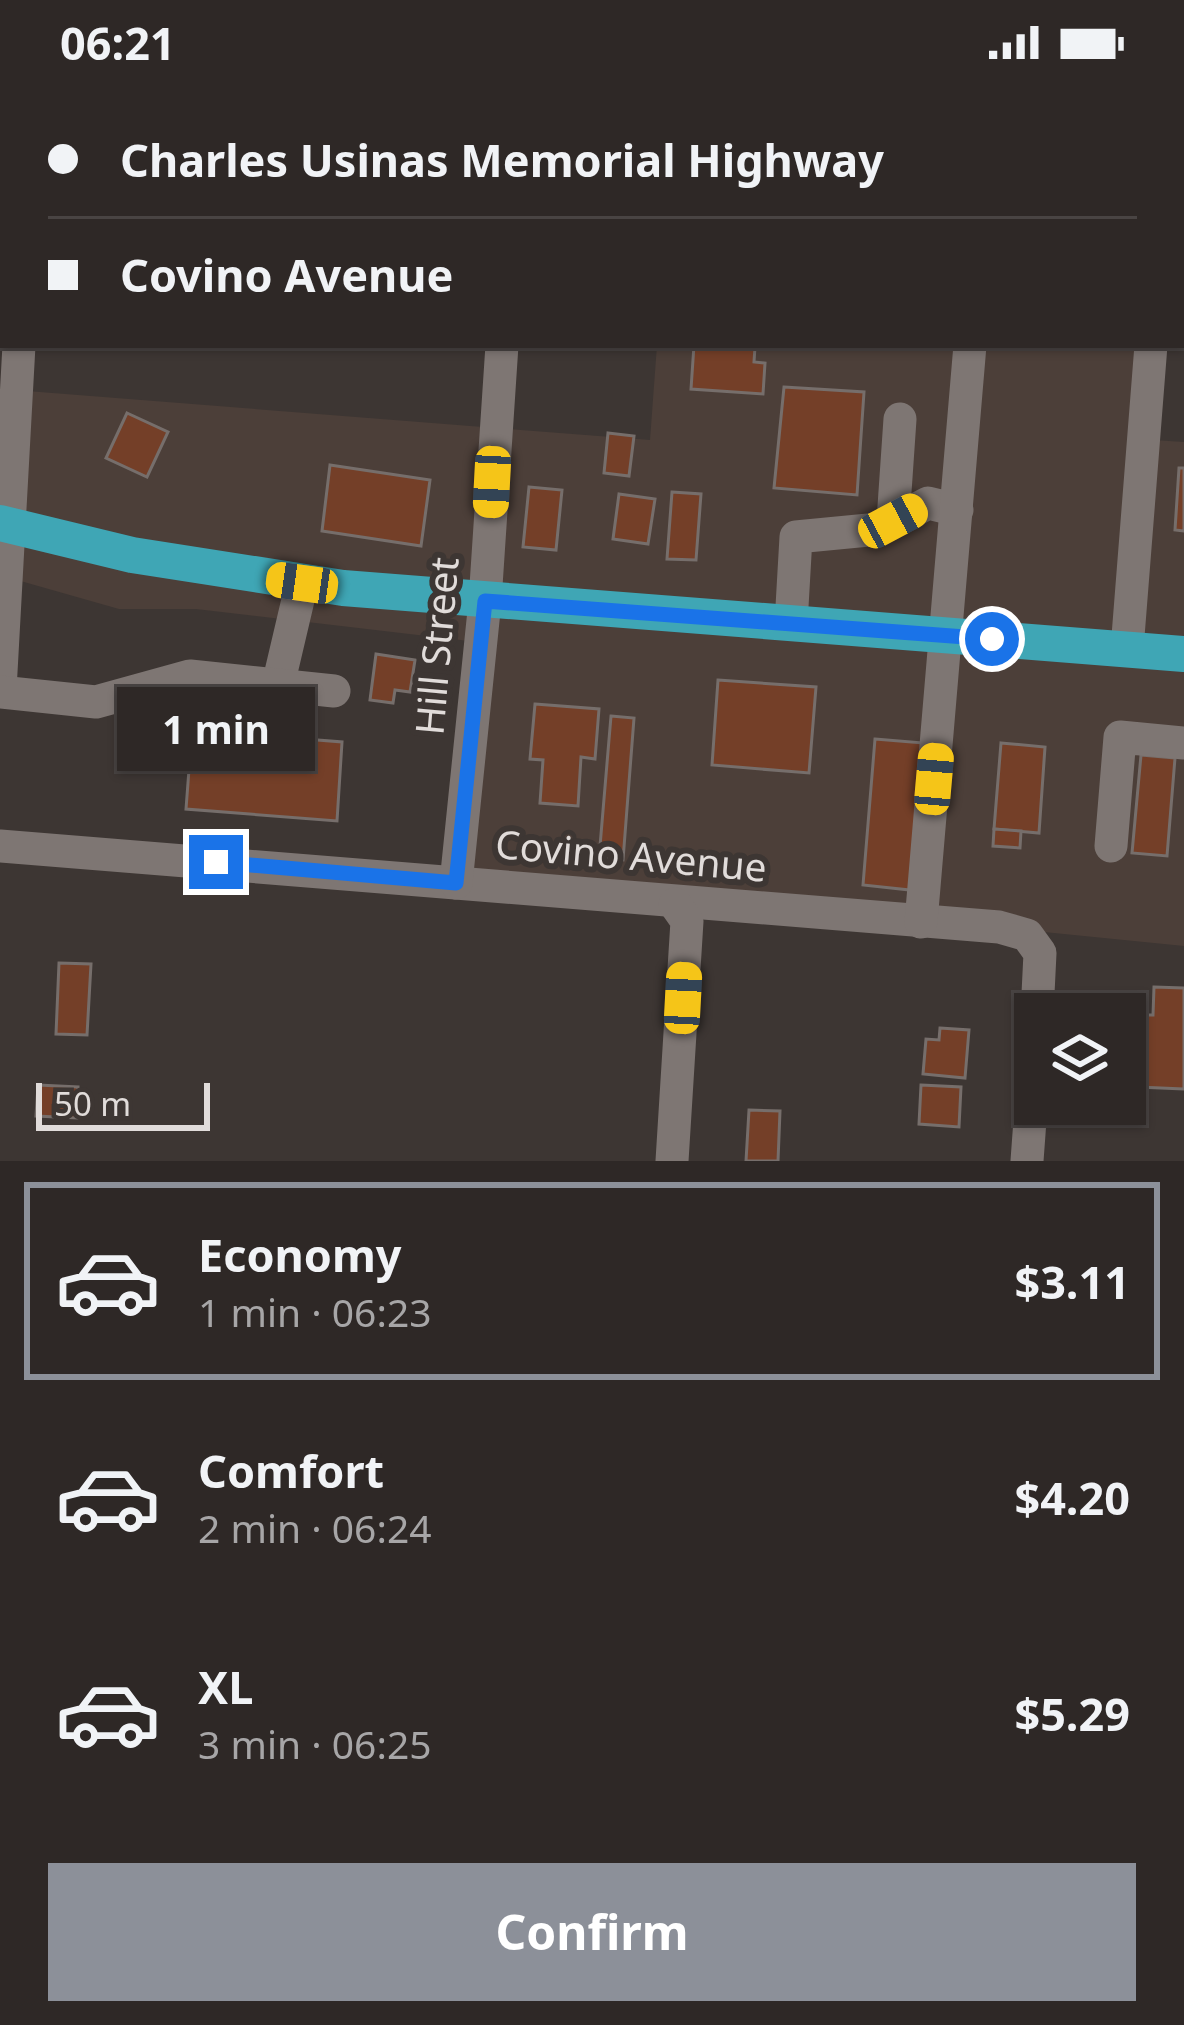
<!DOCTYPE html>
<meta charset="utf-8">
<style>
:root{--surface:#2e2826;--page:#3a3432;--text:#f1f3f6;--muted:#a7a6a7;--line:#494443;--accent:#8c9099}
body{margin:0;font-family:"Noto Sans",sans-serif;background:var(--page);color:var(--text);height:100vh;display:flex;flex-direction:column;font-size:45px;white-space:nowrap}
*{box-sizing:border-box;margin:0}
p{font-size:39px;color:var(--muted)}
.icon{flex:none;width:66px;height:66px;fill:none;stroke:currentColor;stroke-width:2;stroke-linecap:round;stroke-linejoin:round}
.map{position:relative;height:1077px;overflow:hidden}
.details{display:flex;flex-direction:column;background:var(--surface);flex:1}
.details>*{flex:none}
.top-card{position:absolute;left:0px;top:0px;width:1185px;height:264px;box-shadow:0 3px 9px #0004,0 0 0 3px var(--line);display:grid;align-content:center;height:264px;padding:0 48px;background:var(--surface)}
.tools{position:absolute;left:1014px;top:909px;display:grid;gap:24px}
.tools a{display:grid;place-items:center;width:132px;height:132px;border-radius:0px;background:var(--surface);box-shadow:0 3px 9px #0004,0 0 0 3px var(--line);font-size:60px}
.scale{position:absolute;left:36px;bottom:30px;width:174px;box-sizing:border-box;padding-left:12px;border:6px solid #e1dcda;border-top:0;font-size:33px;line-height:42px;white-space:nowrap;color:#e1dcda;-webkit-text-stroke:9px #3d3633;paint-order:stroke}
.end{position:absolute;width:54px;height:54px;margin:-27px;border:15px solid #1a73e8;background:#fff;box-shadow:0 0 0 6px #fff}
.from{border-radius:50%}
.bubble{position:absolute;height:84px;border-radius:0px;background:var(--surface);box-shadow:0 3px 9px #0004,0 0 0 3px var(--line);font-size:39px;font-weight:700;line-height:84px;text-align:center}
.car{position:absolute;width:36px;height:72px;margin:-36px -18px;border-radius:15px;box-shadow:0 0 9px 3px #0007;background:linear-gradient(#f5c518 24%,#345 0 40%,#f5c518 0 76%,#345 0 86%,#f5c518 0)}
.top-card b{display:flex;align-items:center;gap:42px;height:114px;font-size:45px}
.top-card b+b{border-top:3px solid var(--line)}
.top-card i{width:30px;height:30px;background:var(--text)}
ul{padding:21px 0 0;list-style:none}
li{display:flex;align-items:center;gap:36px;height:198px;margin:0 24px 18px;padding:0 24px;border:6px solid transparent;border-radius:0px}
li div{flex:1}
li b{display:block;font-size:45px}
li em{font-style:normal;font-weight:700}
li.on{border-color:var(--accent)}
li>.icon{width:108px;height:108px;stroke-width:1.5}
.action{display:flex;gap:24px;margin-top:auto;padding:24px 48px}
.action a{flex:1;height:138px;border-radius:0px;background:var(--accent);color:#fff;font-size:48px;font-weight:700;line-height:138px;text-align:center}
.status{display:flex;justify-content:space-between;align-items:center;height:84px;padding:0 60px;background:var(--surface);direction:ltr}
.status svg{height:33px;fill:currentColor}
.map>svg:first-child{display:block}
.built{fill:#4c3f39}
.building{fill:#743f28;stroke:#766e6b;stroke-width:3}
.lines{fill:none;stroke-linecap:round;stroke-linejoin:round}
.minor{stroke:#7e7673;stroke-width:33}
.highway{stroke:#3fa6b5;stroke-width:36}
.route{stroke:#1a73e8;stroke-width:15}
.labels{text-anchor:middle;stroke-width:12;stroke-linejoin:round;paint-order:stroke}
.street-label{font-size:39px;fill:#e1dcda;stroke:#3d3633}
</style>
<div class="status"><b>06:21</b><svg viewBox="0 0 49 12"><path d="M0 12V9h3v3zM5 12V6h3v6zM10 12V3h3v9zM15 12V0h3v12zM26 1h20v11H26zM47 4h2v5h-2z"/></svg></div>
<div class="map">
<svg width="1184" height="1077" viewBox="0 0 1184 1077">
<rect width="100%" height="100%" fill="#3d3633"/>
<g class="built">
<polygon points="657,261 958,261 937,537 498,505 507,345 650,356"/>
<polygon points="982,261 1139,261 1116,550 960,539"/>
<polygon points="27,307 483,343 474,503 232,476 20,430"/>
<polygon points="1153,356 1184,358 1184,556 1139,553"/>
<polygon points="19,458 472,530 469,557 196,525 119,525 17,496"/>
<polygon points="495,532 934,564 910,823 470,786"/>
<polygon points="958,566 1184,584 1184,862 1044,848 1040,841 934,825"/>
</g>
<g class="building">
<polygon points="694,261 755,263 754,278 765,279 763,310 691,305"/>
<polygon points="784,303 864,308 857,411 774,404"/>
<polygon points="127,329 168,348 147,393 106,374"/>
<polygon points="608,349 634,352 629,392 604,389"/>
<polygon points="330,381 430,396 421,462 322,447"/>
<polygon points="1179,384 1184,384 1184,447 1175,446"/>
<polygon points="529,403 562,406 556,466 523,463"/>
<polygon points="672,408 701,410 696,476 667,475"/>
<polygon points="619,410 655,415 648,460 613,455"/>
<polygon points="376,570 415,576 410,608 395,606 393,619 370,616"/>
<polygon points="718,596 816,603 809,689 712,681"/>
<polygon points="535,620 599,625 595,675 581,673 578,722 540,719 543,676 530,675"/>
<polygon points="611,632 634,634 623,776 599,774"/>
<polygon points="192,646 342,658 337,737 186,725"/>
<polygon points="875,655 924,659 910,806 863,801"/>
<polygon points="1001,659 1045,663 1039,749 994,745"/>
<polygon points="1141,671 1175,674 1167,772 1132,769"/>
<polygon points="994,745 1021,747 1020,764 993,762"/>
<polygon points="59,879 91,880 87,951 56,950"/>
<polygon points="1154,903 1184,904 1184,1005 1138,1003 1144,931 1153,931"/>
<polygon points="940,944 969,946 965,994 923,990 926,955 939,956"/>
<polygon points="38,1001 78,1003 77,1034 36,1032"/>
<polygon points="921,1001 961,1003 959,1043 919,1040"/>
<polygon points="749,1026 780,1027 778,1077 746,1077"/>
</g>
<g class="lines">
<g class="minor">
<polyline points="40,3 40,0"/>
<polyline points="521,3 521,0"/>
<polyline points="990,3 990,0"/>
<polyline points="893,437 900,335"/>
<polyline points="791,540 796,453 879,445 928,419 957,426"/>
<polyline points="1127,565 1151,261"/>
<polyline points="278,601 302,499"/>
<polyline points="0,606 19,261"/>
<polyline points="0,608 96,618 190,592 334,607"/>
<polyline points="0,762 999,843 1027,851 1040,869 1037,930"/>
<polyline points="1111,762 1120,653 1184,659"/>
<polyline points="456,799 485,517 502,261"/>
<polyline points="921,838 970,261"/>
<polyline points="672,1077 687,837 675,820"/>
<polyline points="1027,1077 1035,968"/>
</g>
<polyline class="highway" points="0,439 132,471 343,504 1184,570"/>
</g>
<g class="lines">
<polyline class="route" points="216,778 456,799 485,517 992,555"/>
</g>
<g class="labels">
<g class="street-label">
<text transform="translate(437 562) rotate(-85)" y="14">Hill Street</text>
<text transform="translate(631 772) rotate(5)" y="14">Covino Avenue</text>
</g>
</g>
</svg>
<div class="tools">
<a><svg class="icon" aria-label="layers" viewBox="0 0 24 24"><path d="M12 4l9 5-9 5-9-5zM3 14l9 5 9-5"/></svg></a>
</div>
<div class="scale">50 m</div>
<i class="end from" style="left:992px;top:555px"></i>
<i class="end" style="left:216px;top:778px"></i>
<div class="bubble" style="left:117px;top:603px;width:198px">1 min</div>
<i class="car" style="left:492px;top:398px;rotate:183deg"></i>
<i class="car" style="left:893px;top:437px;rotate:62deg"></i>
<i class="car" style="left:302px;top:499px;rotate:278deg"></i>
<i class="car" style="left:934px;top:695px;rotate:5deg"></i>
<i class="car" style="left:683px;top:914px;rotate:3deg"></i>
<div class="top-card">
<b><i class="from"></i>Charles Usinas Memorial Highway</b>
<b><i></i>Covino Avenue</b>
</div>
</div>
<section class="details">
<ul>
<li class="on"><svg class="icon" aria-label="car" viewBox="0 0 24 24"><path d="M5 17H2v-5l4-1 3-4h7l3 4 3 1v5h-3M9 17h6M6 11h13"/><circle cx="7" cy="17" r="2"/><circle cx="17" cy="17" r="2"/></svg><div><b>Economy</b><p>1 min · 06:23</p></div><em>$3.11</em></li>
<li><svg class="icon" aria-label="car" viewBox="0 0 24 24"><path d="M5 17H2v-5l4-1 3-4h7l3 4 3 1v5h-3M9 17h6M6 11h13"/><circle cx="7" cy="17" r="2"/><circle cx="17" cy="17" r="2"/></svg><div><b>Comfort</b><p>2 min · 06:24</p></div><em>$4.20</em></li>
<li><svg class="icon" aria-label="car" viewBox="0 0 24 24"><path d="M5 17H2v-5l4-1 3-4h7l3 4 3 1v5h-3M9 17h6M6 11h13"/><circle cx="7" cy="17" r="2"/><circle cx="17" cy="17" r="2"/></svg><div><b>XL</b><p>3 min · 06:25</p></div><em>$5.29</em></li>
</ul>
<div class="action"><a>Confirm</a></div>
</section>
